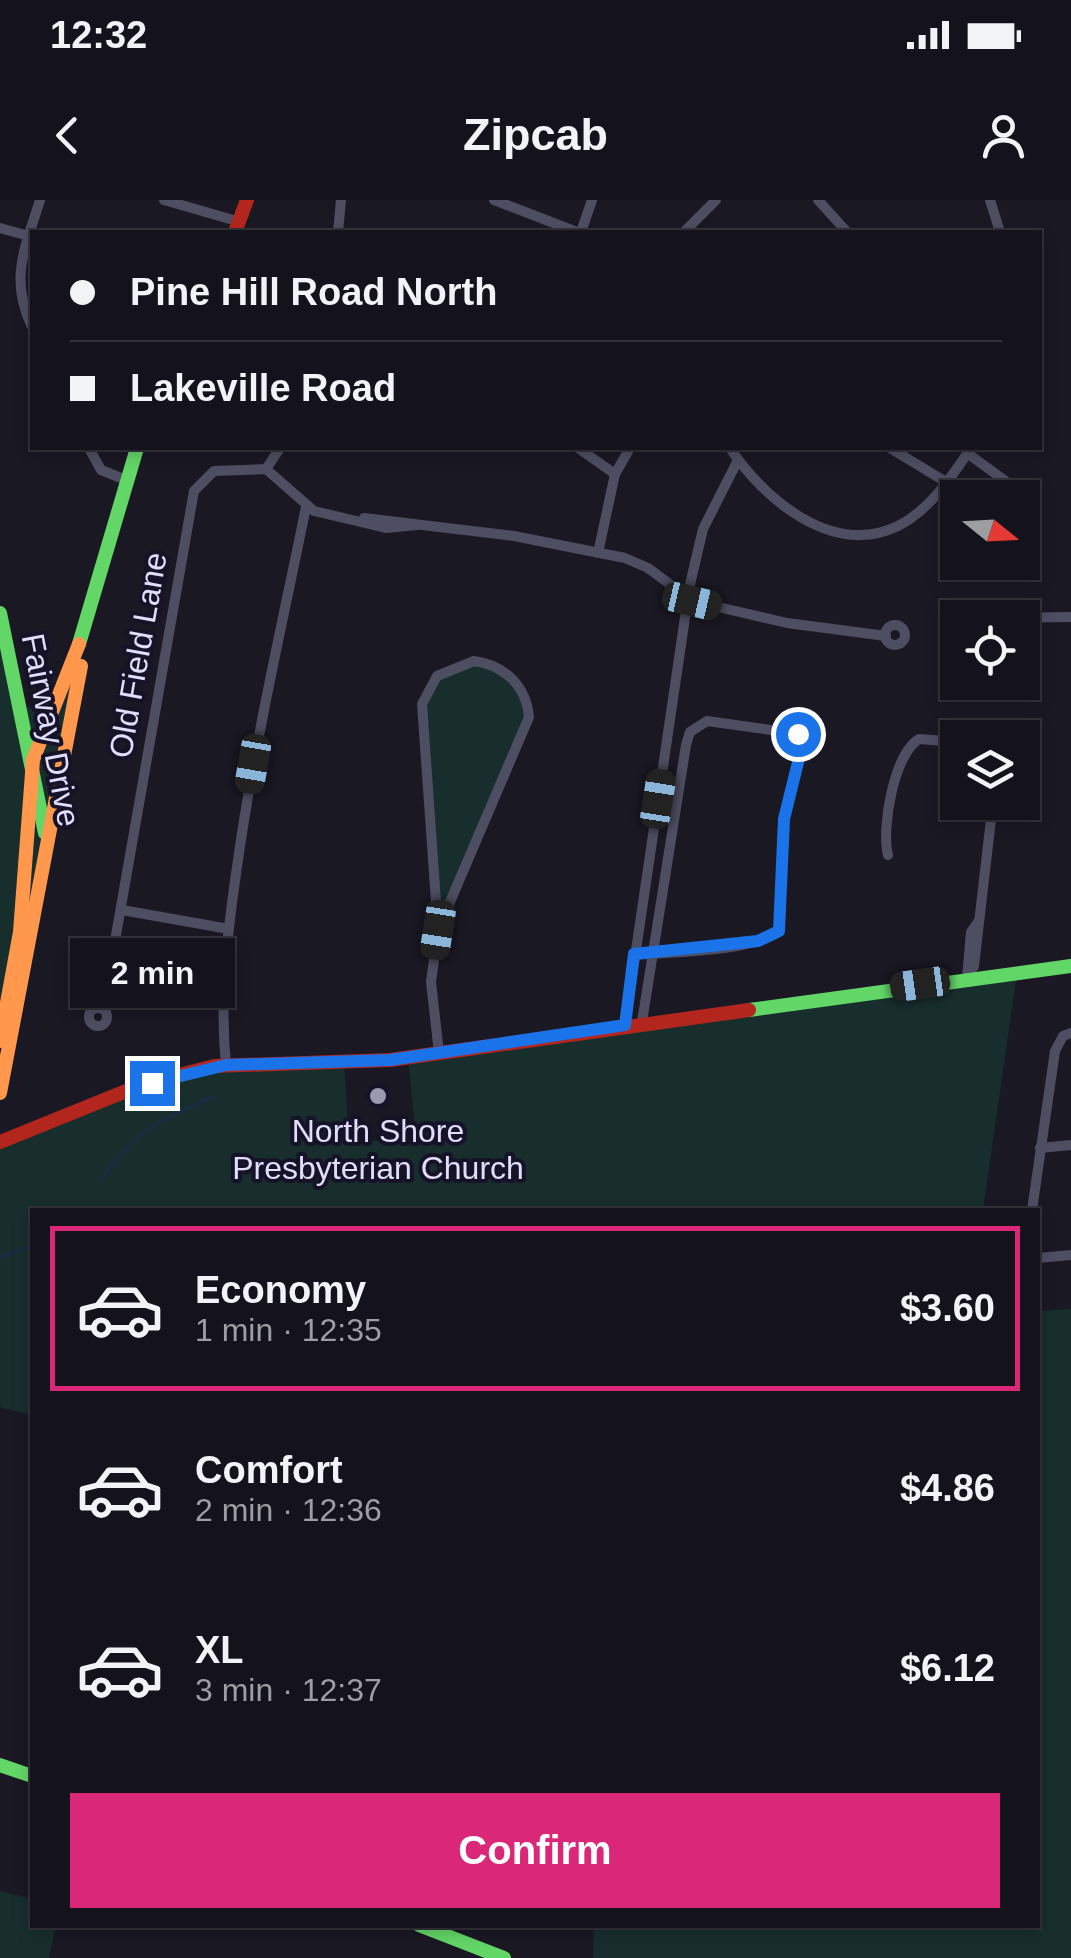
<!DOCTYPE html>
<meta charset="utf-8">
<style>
:root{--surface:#14121a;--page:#1d1b23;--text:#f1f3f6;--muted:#9d9ea2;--line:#333239;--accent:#db2777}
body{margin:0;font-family:Arial,sans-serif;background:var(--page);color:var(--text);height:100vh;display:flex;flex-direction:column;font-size:38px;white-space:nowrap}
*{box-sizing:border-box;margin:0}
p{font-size:32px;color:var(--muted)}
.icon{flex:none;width:55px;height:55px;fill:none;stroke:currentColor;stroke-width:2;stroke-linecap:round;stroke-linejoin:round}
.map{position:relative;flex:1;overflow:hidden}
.panel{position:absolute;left:30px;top:1008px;width:1010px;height:720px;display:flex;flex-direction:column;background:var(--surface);border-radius:0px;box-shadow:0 5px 15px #0003,0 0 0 2px var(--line)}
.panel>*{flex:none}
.hud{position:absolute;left:30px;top:30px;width:1012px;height:220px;border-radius:0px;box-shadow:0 5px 15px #0003,0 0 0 2px var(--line);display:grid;align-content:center;height:220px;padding:0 40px;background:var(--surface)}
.needle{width:65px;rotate:108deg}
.buttons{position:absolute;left:940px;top:280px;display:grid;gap:20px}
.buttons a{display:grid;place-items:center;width:100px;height:100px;border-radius:0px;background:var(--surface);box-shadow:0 5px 15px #0003,0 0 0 2px var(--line);font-size:50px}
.end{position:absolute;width:45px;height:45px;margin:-22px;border:12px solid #1a73e8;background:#fff;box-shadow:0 0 0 5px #fff}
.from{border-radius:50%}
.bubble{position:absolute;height:70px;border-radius:0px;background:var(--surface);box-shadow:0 5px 15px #0003,0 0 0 2px var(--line);font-size:32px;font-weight:700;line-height:70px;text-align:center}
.car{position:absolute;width:30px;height:60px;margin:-30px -15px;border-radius:12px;box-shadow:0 0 8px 2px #0007;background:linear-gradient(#222 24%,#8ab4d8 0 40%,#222 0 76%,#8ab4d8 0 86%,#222 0)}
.hud b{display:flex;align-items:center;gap:35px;height:95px;font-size:38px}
.hud b+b{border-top:2px solid var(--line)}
.hud i{width:25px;height:25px;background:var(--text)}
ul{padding:18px 0 0;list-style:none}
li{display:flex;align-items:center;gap:30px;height:165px;margin:0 20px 15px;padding:0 20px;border:5px solid transparent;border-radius:0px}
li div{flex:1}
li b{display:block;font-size:38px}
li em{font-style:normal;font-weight:700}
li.on{border-color:var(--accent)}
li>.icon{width:90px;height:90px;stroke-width:1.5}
.button{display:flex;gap:20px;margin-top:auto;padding:20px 40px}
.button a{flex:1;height:115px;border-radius:0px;background:var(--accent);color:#fff;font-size:40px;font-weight:700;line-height:115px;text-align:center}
.status{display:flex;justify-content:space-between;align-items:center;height:70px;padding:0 50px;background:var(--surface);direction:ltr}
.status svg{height:28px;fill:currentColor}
header{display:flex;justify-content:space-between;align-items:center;height:130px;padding:0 40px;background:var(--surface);font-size:45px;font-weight:700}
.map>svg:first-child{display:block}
.green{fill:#172e2d}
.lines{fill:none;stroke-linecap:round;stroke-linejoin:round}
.stream{stroke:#172c49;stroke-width:2.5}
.street{stroke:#4e4e63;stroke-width:10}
.fast{stroke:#63d668;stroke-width:14}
.slow{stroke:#ff974d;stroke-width:14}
.jam{stroke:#b3261e;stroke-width:14}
.route{stroke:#1a73e8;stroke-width:12}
.poi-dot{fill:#9b99af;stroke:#161328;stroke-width:4}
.labels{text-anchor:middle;stroke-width:8;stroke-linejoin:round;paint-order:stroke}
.street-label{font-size:32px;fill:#e0defb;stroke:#161328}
.poi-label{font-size:32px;fill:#e0defb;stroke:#161328}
</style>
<div class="status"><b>12:32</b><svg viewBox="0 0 49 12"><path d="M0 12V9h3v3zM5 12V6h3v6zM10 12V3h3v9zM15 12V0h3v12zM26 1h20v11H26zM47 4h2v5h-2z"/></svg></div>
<header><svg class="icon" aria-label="back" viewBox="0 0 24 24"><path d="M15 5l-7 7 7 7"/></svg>Zipcab<svg class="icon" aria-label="person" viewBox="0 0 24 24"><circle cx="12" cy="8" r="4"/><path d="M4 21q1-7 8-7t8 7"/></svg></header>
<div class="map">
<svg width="1071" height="1758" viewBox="0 0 1071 1758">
<rect width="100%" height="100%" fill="#1a1823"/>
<g class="green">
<polygon points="0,432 27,566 18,714 0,818"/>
<polygon points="460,463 497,466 528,507 438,730 422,504 432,482"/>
<polygon points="73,468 29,750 21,504 46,514"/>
<polygon points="1017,773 983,1010 32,1010 32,1215 0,1207 0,942 188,872 344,861 349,943 416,937 408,857"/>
<polygon points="1071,1109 1071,1758 593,1758 594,1725 1038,1725 1038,1111"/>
<polygon points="0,1691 32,1699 32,1725 56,1725 49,1758 0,1758"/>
</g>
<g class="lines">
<g class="stream">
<path d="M101,979C138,928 156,922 213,897"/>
<polyline points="78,1010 79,1009"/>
<polyline points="0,1057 32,1046"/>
</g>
<g class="street">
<polyline points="164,0 240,22"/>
<polyline points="494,0 577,32"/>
<polyline points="818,0 847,32"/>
<polyline points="990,0 1000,32"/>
<polyline points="0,28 29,36"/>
<polyline points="338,32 341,0"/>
<polyline points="581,32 592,0"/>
<polyline points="684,32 716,0"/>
<path d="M32,127C9,78 25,49 40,0"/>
<polyline points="89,248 101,270 126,280"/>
<polyline points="578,248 615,274"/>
<path d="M730,248C763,298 832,358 898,326C930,310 952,276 971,248"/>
<polyline points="890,248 946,282"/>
<polyline points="967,253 1011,285"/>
<polyline points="266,269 280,248"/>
<polyline points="364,318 514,336 625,358 648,368 683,394"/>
<polyline points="598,353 615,274 630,248"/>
<polyline points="688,393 703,329 738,260"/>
<polyline points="692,401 787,423 886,436"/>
<polyline points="1005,418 1071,417"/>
<circle cx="895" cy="435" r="10"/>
<path d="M474,461C504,465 526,485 529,517L438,730L422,504L437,476Z"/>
<path d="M888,655C881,628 894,554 919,539L958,542"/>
<polyline points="122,710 229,729"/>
<polyline points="978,722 971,732 967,778 974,766 993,602"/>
<polyline points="438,730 431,782 439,853"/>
<path d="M634,755C670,752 753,752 779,731L784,619L802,546L799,534L707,521L690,532L686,545C671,637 657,730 642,822"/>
<circle cx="98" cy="817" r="9"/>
<polyline points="103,809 194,291 214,271 266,269 314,311 386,328 417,325"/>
<polyline points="625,825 687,404"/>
<path d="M226,865C219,796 228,728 238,660C255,541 282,425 306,307"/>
<polyline points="1040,948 1071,945"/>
<polyline points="1032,1010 1055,851 1063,836 1071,833"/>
<polyline points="1038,1058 1071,1055"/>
</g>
<g class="fast">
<polyline points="0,413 45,633"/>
<polyline points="79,444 137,248"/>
<polyline points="749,810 1071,766"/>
<polyline points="0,1565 32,1576"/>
<polyline points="419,1725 504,1758"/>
</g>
<g class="slow">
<polyline points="0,841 20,732 33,560 79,444"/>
<polyline points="0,893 81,466"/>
</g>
<g class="jam">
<polyline points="235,32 247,0"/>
<polyline points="0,942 141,885 214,866 390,860 749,810"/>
</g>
</g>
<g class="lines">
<polyline class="route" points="152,883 226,865 390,860 625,825 634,754 758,741 779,731 784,619 802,546 798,534"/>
</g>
<circle class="poi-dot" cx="378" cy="896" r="10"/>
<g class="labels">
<g class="street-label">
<text transform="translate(138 455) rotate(-80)" y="11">Old Field Lane</text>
<text transform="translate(51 530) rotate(79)" y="11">Fairway Drive</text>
</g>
<g class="poi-label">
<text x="378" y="942">North Shore<tspan x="378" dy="37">Presbyterian Church</tspan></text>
</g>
</g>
</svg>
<div class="buttons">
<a><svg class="needle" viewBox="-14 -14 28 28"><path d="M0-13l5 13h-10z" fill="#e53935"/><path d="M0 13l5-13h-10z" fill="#9d9ea2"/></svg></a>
<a><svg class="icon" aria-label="locate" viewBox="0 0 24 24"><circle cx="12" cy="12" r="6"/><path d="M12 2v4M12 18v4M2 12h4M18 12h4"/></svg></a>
<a><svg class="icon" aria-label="layers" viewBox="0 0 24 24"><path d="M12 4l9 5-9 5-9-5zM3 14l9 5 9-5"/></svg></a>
</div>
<i class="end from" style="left:798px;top:534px"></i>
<i class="end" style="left:152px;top:883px"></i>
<div class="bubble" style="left:70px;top:738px;width:165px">2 min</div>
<i class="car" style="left:692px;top:401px;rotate:103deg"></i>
<i class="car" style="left:253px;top:564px;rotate:190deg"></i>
<i class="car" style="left:658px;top:599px;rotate:9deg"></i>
<i class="car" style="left:438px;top:730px;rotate:189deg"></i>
<i class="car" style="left:920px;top:784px;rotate:262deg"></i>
<div class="hud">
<b><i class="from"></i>Pine Hill Road North</b>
<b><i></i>Lakeville Road</b>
</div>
<section class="panel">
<ul>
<li class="on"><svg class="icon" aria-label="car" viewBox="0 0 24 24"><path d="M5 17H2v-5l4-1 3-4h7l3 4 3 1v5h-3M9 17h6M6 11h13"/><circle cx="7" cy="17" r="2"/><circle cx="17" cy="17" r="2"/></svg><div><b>Economy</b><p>1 min · 12:35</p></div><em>$3.60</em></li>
<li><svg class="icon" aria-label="car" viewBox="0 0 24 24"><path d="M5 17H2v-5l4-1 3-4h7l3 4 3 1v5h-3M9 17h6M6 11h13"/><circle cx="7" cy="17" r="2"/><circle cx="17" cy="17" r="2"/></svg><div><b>Comfort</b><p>2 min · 12:36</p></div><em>$4.86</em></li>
<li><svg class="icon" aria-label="car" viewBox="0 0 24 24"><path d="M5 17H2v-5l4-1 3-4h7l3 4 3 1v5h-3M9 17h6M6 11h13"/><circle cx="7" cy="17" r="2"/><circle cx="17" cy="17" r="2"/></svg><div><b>XL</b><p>3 min · 12:37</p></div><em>$6.12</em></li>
</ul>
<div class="button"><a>Confirm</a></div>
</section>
</div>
